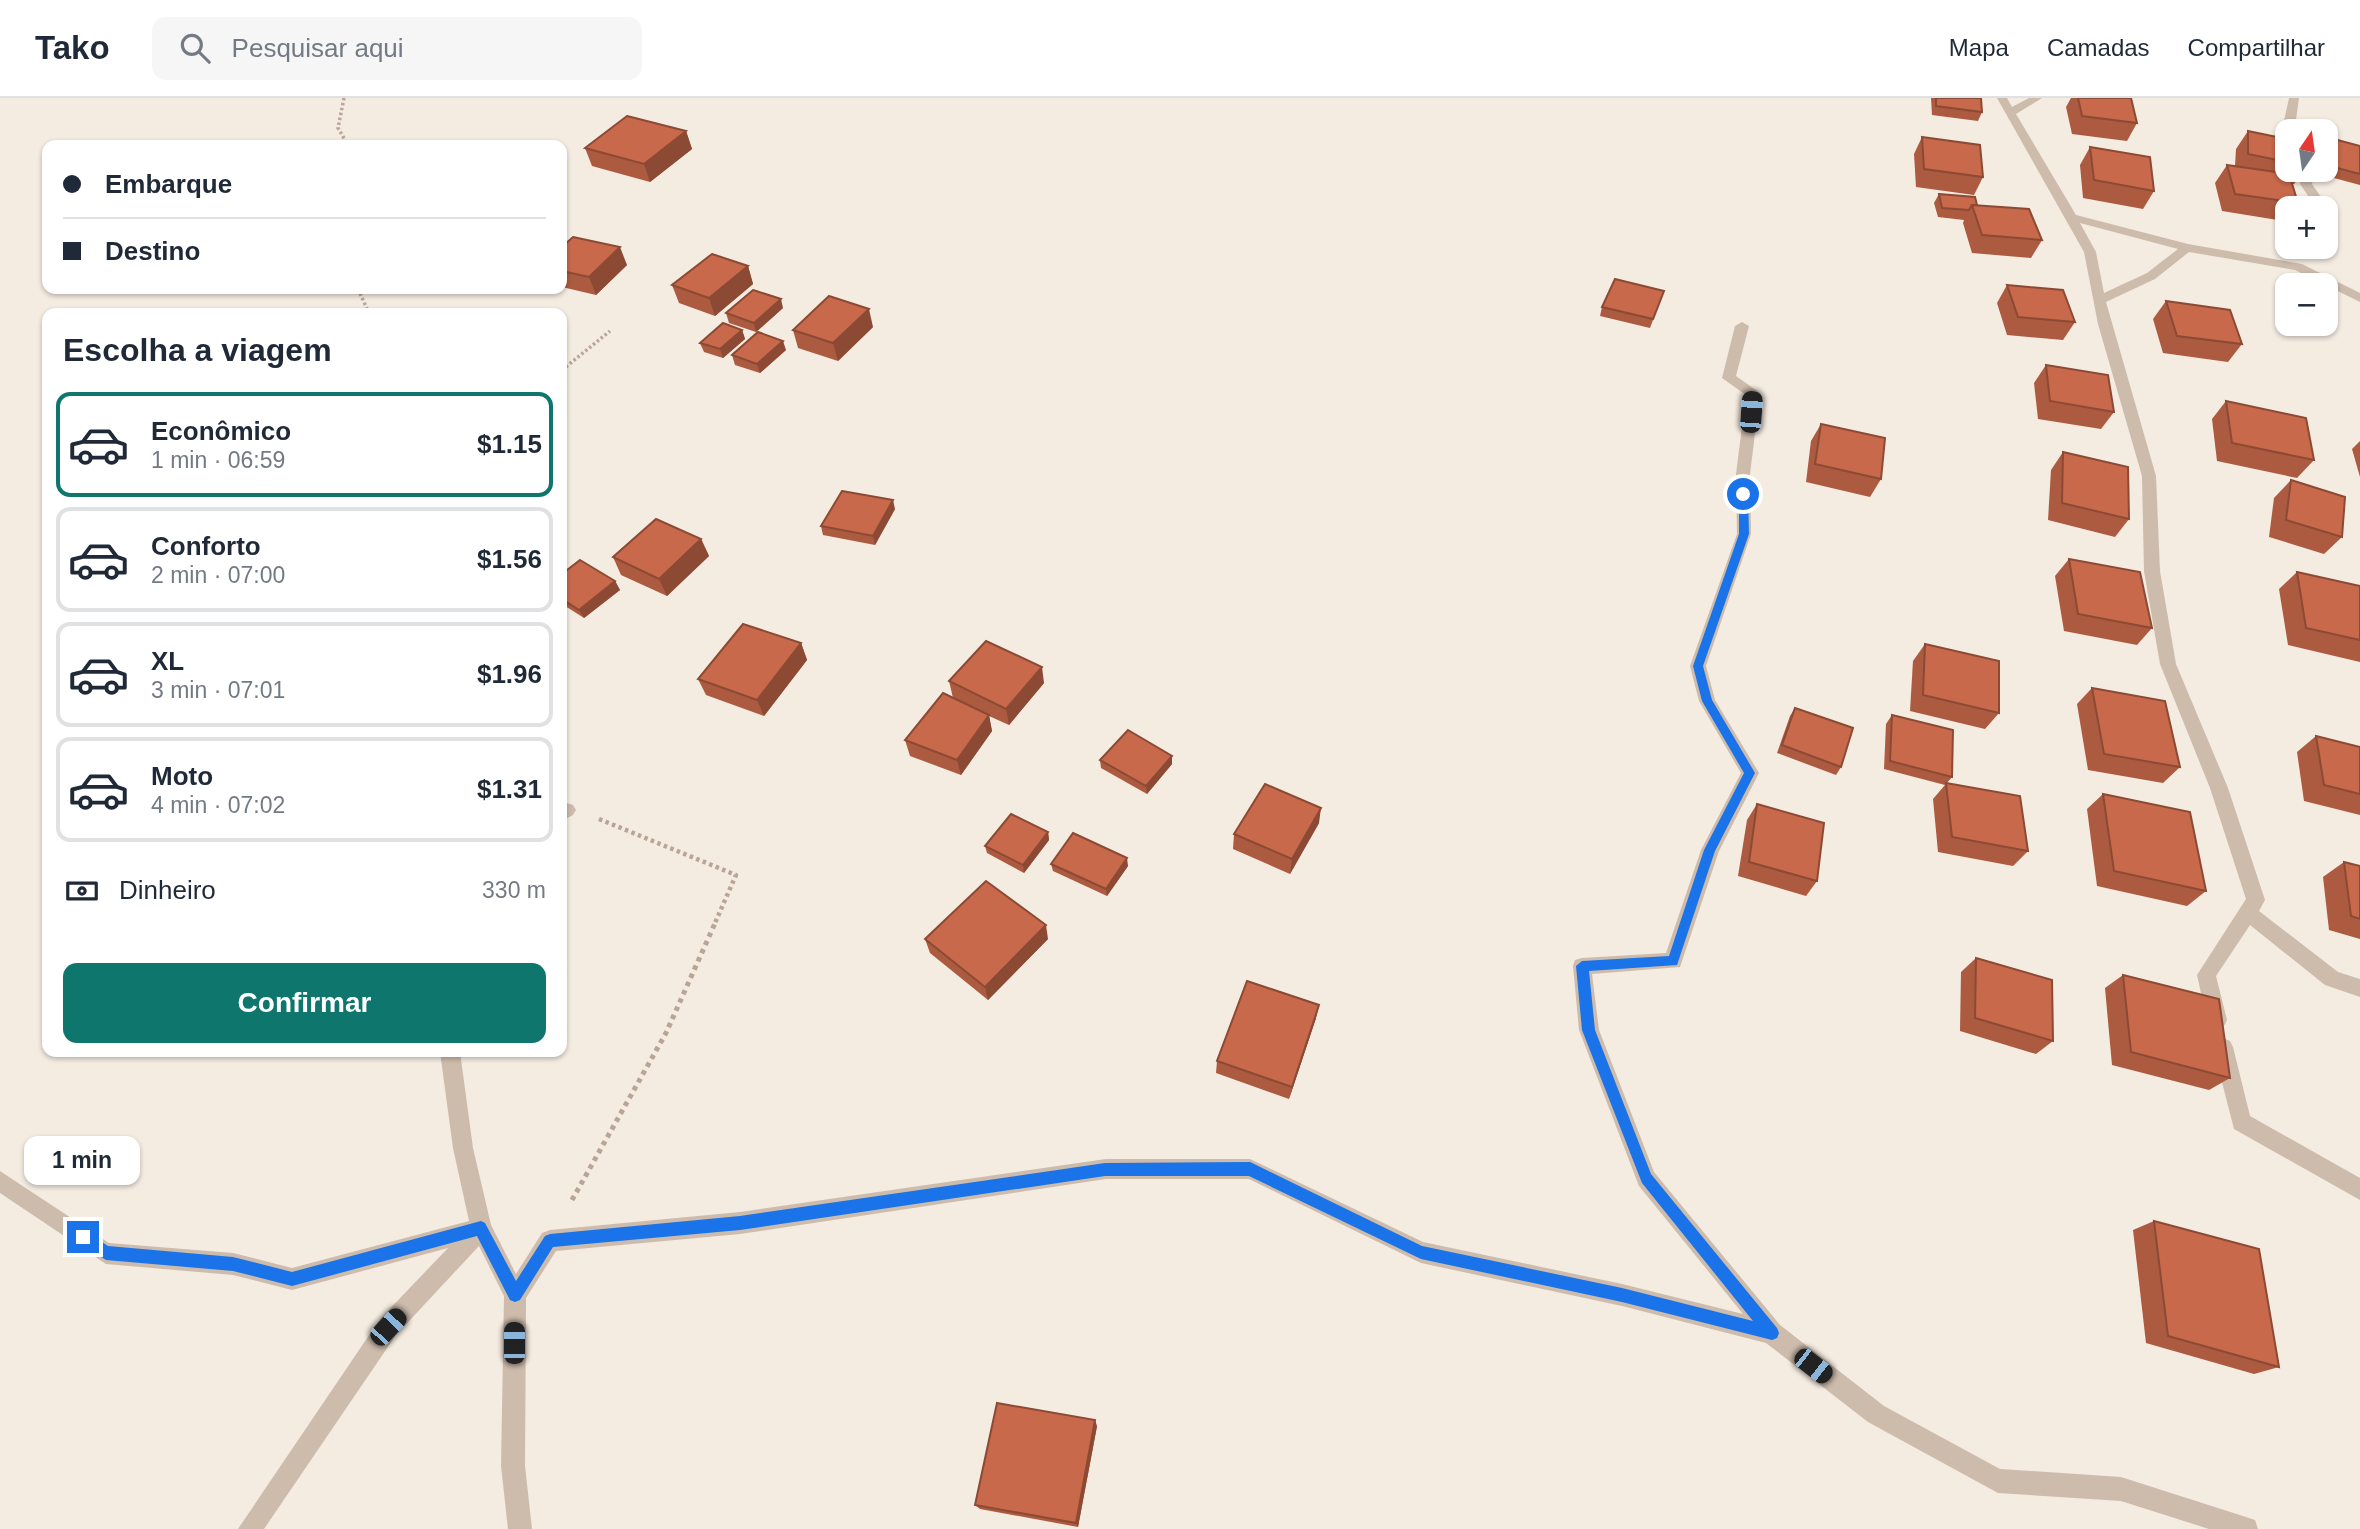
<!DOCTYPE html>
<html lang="pt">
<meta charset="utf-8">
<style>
:root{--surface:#fff;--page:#f6f6f7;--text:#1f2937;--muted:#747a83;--line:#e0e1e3;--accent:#0f766e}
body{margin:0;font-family:Helvetica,sans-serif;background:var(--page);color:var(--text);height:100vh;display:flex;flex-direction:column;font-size:26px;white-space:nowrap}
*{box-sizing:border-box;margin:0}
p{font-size:23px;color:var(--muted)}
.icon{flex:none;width:38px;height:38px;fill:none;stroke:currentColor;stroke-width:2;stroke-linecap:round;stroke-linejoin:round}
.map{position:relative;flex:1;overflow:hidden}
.side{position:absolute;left:42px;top:210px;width:525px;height:749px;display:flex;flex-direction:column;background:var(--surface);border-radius:14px;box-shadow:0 2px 5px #0004}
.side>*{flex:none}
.top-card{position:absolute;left:42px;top:42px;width:525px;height:154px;border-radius:14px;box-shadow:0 2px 5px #0004;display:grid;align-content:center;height:154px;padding:0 21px;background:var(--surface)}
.needle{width:46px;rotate:13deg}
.controls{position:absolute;left:2275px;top:21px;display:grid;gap:14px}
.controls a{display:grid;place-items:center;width:63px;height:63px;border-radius:14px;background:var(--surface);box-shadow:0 2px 5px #0004;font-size:35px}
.end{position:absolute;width:32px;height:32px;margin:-16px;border:9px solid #1a73e8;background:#fff;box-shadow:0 0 0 4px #fff}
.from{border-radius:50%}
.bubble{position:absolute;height:49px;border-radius:14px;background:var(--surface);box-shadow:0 2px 5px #0004;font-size:23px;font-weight:800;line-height:49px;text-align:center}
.car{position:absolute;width:21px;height:42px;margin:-21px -10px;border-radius:9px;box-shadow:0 0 5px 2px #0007;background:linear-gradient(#222 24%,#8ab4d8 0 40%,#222 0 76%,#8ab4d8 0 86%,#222 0)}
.top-card b{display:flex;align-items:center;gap:24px;height:66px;font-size:26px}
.top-card b+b{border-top:2px solid var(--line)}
.top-card i{width:18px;height:18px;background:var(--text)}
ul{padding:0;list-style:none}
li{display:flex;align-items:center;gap:21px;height:105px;margin:0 14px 10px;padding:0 7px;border:4px solid var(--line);border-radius:14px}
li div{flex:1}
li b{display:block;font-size:26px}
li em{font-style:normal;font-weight:800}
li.on{border-color:var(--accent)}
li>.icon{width:63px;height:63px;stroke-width:1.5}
h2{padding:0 21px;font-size:32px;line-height:84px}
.pay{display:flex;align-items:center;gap:18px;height:77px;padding:0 21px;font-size:26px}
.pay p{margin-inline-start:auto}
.button{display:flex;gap:14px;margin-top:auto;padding:14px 21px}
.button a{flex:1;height:80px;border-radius:14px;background:var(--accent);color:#fff;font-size:28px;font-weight:800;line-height:80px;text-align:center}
header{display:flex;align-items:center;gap:42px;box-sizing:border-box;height:98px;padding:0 35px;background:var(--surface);border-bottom:2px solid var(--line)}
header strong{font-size:33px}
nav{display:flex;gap:38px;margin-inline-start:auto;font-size:24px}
.search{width:490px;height:63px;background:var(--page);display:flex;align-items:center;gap:18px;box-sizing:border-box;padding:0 24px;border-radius:14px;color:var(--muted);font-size:26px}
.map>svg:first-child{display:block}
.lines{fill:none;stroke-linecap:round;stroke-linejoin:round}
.path-far2{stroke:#b9a596;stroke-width:3.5;stroke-dasharray:2.5 2.5;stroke-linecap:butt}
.path-far1{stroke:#b9a596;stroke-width:4.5;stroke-dasharray:3.5 3.5;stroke-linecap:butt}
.path{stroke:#b9a596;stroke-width:5;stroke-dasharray:4.5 4.5;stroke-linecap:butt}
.minor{fill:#cdbbac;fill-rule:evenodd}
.wall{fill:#ac5a40}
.shaded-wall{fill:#8c4a34}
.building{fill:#c8694b;stroke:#8c4a34;stroke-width:2}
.route{fill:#1a73e8}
</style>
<header>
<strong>Tako</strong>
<div class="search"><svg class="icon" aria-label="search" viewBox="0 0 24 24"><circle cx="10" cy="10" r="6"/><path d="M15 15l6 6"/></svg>Pesquisar aqui</div>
<nav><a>Mapa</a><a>Camadas</a><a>Compartilhar</a></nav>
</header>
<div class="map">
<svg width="2360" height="1431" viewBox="0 0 2360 1431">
<rect width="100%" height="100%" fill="#f4ebe1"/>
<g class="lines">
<g class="path-far2">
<polyline points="344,0 338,30 348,47"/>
<polyline points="358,191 369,215"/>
<polyline points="562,272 610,233"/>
</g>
<polyline class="path-far1" points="599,721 736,777 715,825"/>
<polyline class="path" points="572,1102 666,935 716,823"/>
<g class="minor">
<path d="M1997,0H2007L2012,9L2029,0H2042L2016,16L2076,117L2188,146L2302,166L2360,195V204L2295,172L2189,154L2155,181L2106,204L2156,378L2160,473L2176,566L2228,690L2265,802L2259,813L2338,874L2360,881V899L2325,887L2250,827L2216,878L2227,922L2224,928L2217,931L2210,928L2207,922L2197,877L2246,801L2210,690L2160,566L2144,473L2142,378L2098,226L2084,154ZM2080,125L2178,151L2147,175L2104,195L2096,154Z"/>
<polygon points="2289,0 2299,0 2296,22 2309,33 2297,33 2284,23"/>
<polygon points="2303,72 2315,72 2312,86 2323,102 2321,105 2313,105 2300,86"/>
<polygon points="1742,224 1749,228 1736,278 1760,295 1750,376 1751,436 1706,568 1715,602 1759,675 1719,753 1680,869 1592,876 1599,932 1654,1074 1780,1227 1884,1308 2000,1371 2121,1379 2246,1419 2255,1422 2258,1431 2209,1431 2121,1403 1998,1395 1868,1324 1766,1245 1622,1208 1421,1165 1249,1081 1106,1081 740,1136 556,1153 526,1200 525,1368 532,1431 508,1431 501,1368 504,1198 479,1148 396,1237 264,1431 238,1431 380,1221 448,1150 292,1192 233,1177 106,1166 0,1095 0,1073 109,1145 233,1155 292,1170 469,1123 453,1050 440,954 460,954 473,1050 491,1127 516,1176 542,1135 550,1132 740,1114 1106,1061 1250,1061 1423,1144 1622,1186 1743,1216 1639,1088 1579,932 1573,868 1575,862 1582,860 1666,855 1701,752 1741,675 1699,603 1690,568 1737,436 1736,376 1746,297 1722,280 1735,228"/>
<polygon points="567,705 573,707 576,712 573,717 562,723 562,707"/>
<polygon points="2223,940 2230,943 2233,949 2250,1018 2360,1080 2360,1102 2234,1031 2213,949 2216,943"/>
</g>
</g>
<g class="wall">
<polygon points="1931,0 1981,0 1982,14 1978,23 1932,17"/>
<polygon points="2071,0 2131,0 2137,25 2127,43 2072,36 2066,9"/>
<polygon points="686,33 692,51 650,84 592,68 585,50"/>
<polygon points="2248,33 2287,41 2287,72 2305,72 2294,86 2292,86 2298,105 2294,110 2287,110 2287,119 2284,123 2222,113 2215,85 2227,67 2235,68 2236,51"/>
<polygon points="1922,39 1983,79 1974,97 1916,89 1914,56"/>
<polygon points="2330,40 2360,48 2360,87 2319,76 2319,72 2326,72 2326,47"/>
<polygon points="2090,49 2154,93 2143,111 2083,100 2080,67"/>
<polygon points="1939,96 1977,107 2042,142 2031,160 1972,155 1963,125 1964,122 1938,119 1934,105"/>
<polygon points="562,149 627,167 596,197 562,189"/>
<polygon points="748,168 753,186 715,218 679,205 672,187"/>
<polygon points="2007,187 2075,224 2063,242 2007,237 1997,205"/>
<polygon points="1664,193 1650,230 1600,218 1602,209"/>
<polygon points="2166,203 2242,246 2228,264 2163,255 2153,221"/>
<polygon points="783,210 756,234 729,225 726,215"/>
<polygon points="873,229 838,263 798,250 793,232"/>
<polygon points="742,232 745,241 723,260 704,254 700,245"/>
<polygon points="786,252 760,275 735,267 732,257"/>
<polygon points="2046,267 2114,314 2101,331 2038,321 2034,285"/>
<polygon points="2226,303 2314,362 2297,380 2217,363 2212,321"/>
<polygon points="1821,326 1881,381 1870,399 1806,384 1811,343"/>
<polygon points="2360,343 2360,379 2352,351"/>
<polygon points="2063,354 2129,421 2115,439 2048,422 2051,372"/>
<polygon points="2291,382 2342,439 2324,456 2269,439 2274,400"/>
<polygon points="895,411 875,447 823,437 821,428"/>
<polygon points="701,441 709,458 667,498 621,477 613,459"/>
<polygon points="2069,461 2152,530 2137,547 2064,533 2055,478"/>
<polygon points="2297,474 2360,488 2360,564 2288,547 2279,491"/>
<polygon points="562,476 615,483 620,492 584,520 562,506"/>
<polygon points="801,545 807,562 764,618 706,597 698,581"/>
<polygon points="1925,546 1999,615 1985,631 1910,613 1913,563"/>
<polygon points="949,583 1044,585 1009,627 989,618 992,633 961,677 910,658 905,642 953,600"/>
<polygon points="2092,590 2180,669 2163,685 2088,672 2077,606"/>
<polygon points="1795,610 1841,669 1836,677 1777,655 1790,618"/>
<polygon points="1892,617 1952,679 1947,685 2028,753 2013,768 1938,754 1933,701 1945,687 1884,671 1886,626"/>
<polygon points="2316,638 2360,649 2360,717 2304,703 2297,654"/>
<polygon points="1172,658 1172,666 1147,696 1101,670 1100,662"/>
<polygon points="2103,696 2206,793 2187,808 2097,788 2087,711"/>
<polygon points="1757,706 1817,783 1806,798 1738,778 1747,722"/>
<polygon points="1319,725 1290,776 1233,751 1234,736"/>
<polygon points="1048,734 1049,742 1024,775 987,755 985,748"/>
<polygon points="2344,764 2360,768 2360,841 2329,832 2323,779"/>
<polygon points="1051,766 1128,768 1107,798 1053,773"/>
<polygon points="925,841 1048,841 988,902 930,855"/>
<polygon points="1976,860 2053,943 2036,956 1960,933 1961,874"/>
<polygon points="2123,877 2230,980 2209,992 2112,967 2105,890"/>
<polygon points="1316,920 1289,1001 1216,975 1217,963"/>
<polygon points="2154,1123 2279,1269 2254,1276 2146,1245 2133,1132"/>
<polygon points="1097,1328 1078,1429 980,1411 975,1407"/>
</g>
<g class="shaded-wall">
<polygon points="686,33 692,51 650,84 644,66"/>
<polygon points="620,149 627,167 596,197 589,179"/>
<polygon points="748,168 753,186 715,218 709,200"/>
<polygon points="781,201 783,210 756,234 754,225"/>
<polygon points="869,211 873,229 838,263 833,245"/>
<polygon points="742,232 745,241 723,260 720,251"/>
<polygon points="783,243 786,252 760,275 757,266"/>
<polygon points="893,402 895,411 875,447 873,438"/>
<polygon points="701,441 709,458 667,498 659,481"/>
<polygon points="615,483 620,492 584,520 579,512"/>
<polygon points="801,545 807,562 764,618 757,602"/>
<polygon points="1042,569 1044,585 1009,627 1006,611"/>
<polygon points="989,617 992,633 961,677 957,662"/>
<polygon points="1172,658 1172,666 1147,696 1146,688"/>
<polygon points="1321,710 1319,725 1290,776 1292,761"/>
<polygon points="1048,734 1049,742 1024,775 1023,767"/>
<polygon points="1127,760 1128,768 1107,798 1106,791"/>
<polygon points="1046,827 1048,841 988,902 985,889"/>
<polygon points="1319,907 1316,920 1289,1001 1292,989"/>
<polygon points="1095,1322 1097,1328 1078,1429 1076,1425"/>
</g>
<g class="building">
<polygon points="1936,0 1981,0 1982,14 1936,8"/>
<polygon points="2078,0 2131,0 2137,25 2082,18"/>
<polygon points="627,18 686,33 644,66 585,50"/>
<polygon points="2248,33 2287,41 2287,64 2248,56"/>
<polygon points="1922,39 1980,47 1983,79 1924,71"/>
<polygon points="2330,40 2360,48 2360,76 2326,67"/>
<polygon points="2090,49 2150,59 2154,93 2094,82"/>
<polygon points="2227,67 2289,76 2298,105 2235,96"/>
<polygon points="1939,96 1975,99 1977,107 1972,107 1969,112 1942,110"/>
<polygon points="1972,107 2029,111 2042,142 1982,137"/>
<polygon points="573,139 620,149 589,179 562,173 562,149"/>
<polygon points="712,156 748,168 709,200 672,187"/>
<polygon points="1615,181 1664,193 1653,221 1602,209"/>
<polygon points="2007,187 2063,192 2075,224 2018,219"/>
<polygon points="753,192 781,201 754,225 726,215"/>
<polygon points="829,198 869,211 833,245 793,232"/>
<polygon points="2166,203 2230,212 2242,246 2177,238"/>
<polygon points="723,225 742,232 720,251 700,245"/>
<polygon points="758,234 783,243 757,266 732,257"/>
<polygon points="2046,267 2108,277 2114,314 2050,303"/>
<polygon points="2226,303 2306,320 2314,362 2232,345"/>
<polygon points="1821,326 1885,340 1881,381 1815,366"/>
<polygon points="2063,354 2128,369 2129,421 2062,405"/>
<polygon points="2291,382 2345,399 2342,439 2286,422"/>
<polygon points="842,393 893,402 873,438 821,428"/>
<polygon points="656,421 701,441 659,481 613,459"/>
<polygon points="2069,461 2140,474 2152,530 2078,516"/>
<polygon points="580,462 615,483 579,512 562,501 562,476"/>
<polygon points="2297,474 2360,488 2360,542 2306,530"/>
<polygon points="743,526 801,545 757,602 698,581"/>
<polygon points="986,543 1042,569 1006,611 949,583"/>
<polygon points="1925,546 1999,563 1999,615 1923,597"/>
<polygon points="2092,590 2165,603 2180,669 2104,656"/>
<polygon points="943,595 989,617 957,662 905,642"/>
<polygon points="1795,610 1853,630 1841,669 1782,647"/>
<polygon points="1892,617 1953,632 1952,679 1890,663"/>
<polygon points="1128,632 1172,658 1146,688 1100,662"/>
<polygon points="2316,638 2360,649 2360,696 2324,687"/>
<polygon points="1946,685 2020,698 2028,753 1952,739"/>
<polygon points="1265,686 1321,710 1292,761 1234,736"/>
<polygon points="2103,696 2190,714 2206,793 2114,773"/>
<polygon points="1757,706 1824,725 1817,783 1749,764"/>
<polygon points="1011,716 1048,734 1023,767 985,748"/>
<polygon points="1073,735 1127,760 1106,791 1051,766"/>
<polygon points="2344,764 2360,768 2360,821 2351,818"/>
<polygon points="986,783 1046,827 985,889 925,841"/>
<polygon points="1976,860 2052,882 2053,943 1975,920"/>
<polygon points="2123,877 2219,901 2230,980 2131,954"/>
<polygon points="1247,883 1319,907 1292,989 1217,963"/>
<polygon points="2154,1123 2259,1151 2279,1269 2168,1238"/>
<polygon points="997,1305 1095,1322 1076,1425 975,1407"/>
</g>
<polygon class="route" points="1743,393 1748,396 1749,436 1703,568 1712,602 1755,675 1715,753 1677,867 1589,873 1595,932 1651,1076 1777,1230 1779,1235 1777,1240 1772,1242 1622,1204 1421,1161 1249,1078 1105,1078 740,1132 553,1149 520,1202 515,1204 510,1202 477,1138 292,1188 233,1173 106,1162 78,1144 78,1134 83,1132 108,1148 233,1159 292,1174 481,1123 485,1125 516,1183 545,1138 550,1136 740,1118 1105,1065 1250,1064 1422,1148 1622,1190 1753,1223 1642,1085 1582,932 1576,868 1582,863 1669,858 1704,752 1744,675 1702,603 1693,568 1739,436 1739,396"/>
</svg>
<div class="controls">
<a><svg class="needle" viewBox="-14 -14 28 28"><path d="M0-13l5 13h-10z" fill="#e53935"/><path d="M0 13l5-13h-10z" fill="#747a83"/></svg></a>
<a>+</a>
<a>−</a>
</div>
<i class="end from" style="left:1743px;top:396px"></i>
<i class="end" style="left:83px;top:1139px"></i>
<div class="bubble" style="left:24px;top:1038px;width:116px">1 min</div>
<i class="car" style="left:1751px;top:314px;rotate:4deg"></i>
<i class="car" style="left:388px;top:1229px;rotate:43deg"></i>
<i class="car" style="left:514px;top:1245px;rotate:0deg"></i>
<i class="car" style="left:1813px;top:1268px;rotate:128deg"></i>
<div class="top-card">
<b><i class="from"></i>Embarque</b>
<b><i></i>Destino</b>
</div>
<section class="side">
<h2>Escolha a viagem</h2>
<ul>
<li class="on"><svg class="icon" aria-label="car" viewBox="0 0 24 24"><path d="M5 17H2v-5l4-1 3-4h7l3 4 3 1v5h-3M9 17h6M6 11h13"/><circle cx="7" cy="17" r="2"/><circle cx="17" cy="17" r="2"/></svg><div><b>Econômico</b><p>1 min · 06:59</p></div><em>$1.15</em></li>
<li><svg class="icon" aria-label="car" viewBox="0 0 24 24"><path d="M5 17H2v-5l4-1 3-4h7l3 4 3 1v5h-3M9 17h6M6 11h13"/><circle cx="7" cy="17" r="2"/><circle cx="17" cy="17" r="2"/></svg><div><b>Conforto</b><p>2 min · 07:00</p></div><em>$1.56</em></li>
<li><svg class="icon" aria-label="car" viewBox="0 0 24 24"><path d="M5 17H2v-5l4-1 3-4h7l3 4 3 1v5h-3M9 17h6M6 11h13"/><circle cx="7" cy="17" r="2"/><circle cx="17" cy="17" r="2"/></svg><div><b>XL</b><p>3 min · 07:01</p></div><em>$1.96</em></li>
<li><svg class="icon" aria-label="car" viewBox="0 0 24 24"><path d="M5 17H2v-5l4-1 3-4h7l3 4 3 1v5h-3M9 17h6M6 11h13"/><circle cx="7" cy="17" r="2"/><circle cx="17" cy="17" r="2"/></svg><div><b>Moto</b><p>4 min · 07:02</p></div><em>$1.31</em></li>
</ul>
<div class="pay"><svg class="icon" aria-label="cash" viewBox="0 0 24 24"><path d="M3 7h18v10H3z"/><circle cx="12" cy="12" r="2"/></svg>Dinheiro<p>330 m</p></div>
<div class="button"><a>Confirmar</a></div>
</section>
</div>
